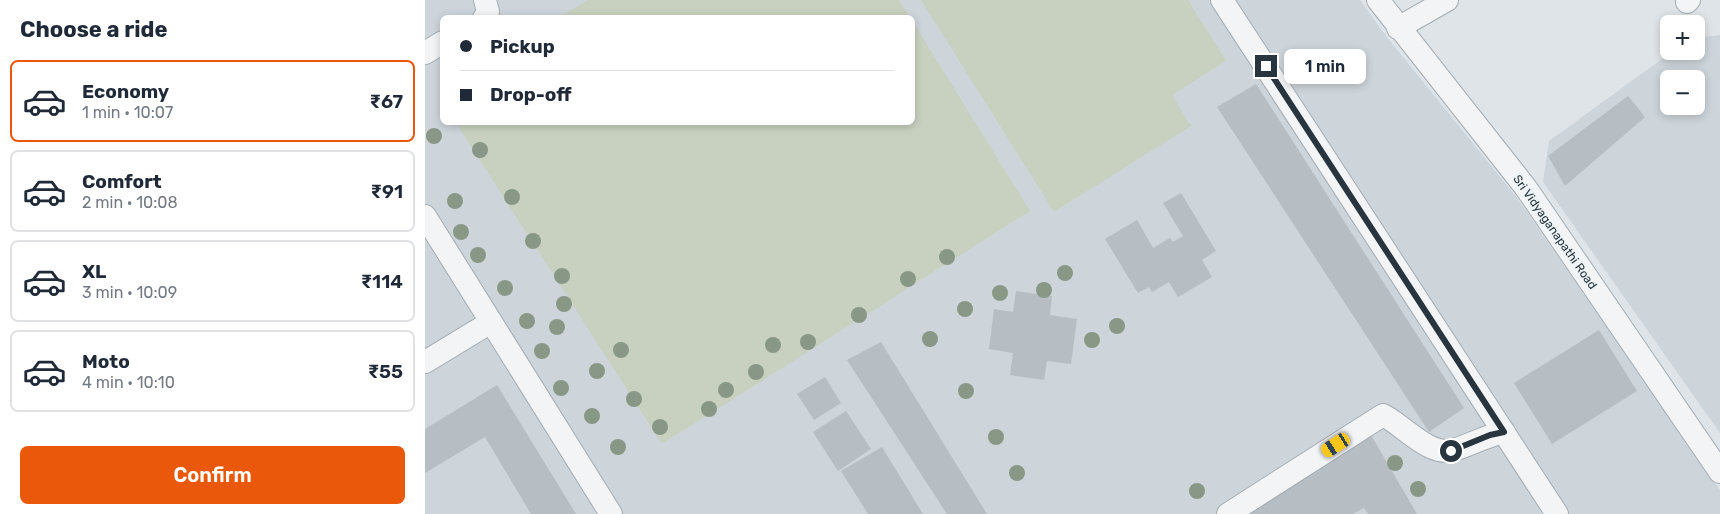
<!DOCTYPE html>
<meta charset="utf-8">
<style>
:root{--surface:#fff;--page:#f2f2f3;--text:#1f2937;--muted:#747a83;--line:#e0e1e3;--accent:#ea580c}
body{margin:0;font-family:Rubik,sans-serif;background:var(--page);color:var(--text);height:100vh;display:flex;flex-direction:column;font-size:19px;white-space:nowrap}
*{box-sizing:border-box;margin:0}
p{font-size:16px;color:var(--muted)}
.icon{flex:none;width:28px;height:28px;fill:none;stroke:currentColor;stroke-width:2;stroke-linecap:round;stroke-linejoin:round}
.map{position:relative;flex:1;overflow:hidden}
.sheet{display:flex;flex-direction:column;background:var(--surface);width:425px}
.sheet>*{flex:none}
.hud{position:absolute;left:15px;top:15px;width:475px;height:110px;border-radius:8px;box-shadow:0 2px 8px #0003;display:grid;align-content:center;height:110px;padding:0 20px;background:var(--surface)}
.fabs{position:absolute;left:1235px;top:15px;display:grid;gap:10px}
.fabs a{display:grid;place-items:center;width:45px;height:45px;border-radius:8px;background:var(--surface);box-shadow:0 2px 8px #0003;font-size:25px}
.end{position:absolute;width:22px;height:22px;margin:-11px;border:6px solid #28343e;background:#fff;box-shadow:0 0 0 2px #fff}
.from{border-radius:50%}
.bubble{position:absolute;height:35px;border-radius:8px;background:var(--surface);box-shadow:0 2px 8px #0003;font-size:16px;font-weight:600;line-height:35px;text-align:center}
.car{position:absolute;width:15px;height:30px;margin:-15px -8px;border-radius:6px;box-shadow:0 0 4px 1px #0007;background:linear-gradient(#f5c518 24%,#345 0 40%,#f5c518 0 76%,#345 0 86%,#f5c518 0)}
.hud b{display:flex;align-items:center;gap:18px;height:48px;font-size:19px}
.hud b+b{border-top:1px solid var(--line)}
.hud i{width:12px;height:12px;background:var(--text)}
ul{padding:0;list-style:none}
li{display:flex;align-items:center;gap:15px;height:82px;margin:0 10px 8px;padding:0 10px;border:2px solid var(--line);border-radius:8px}
li div{flex:1}
li b{display:block;font-size:19px}
li em{font-style:normal;font-weight:600}
li.on{border-color:var(--accent)}
li>.icon{width:45px;height:45px;stroke-width:1.5}
h2{padding:0 20px;font-size:22px;line-height:60px}
.cta{display:flex;gap:10px;margin-top:auto;padding:10px 20px}
.cta a{flex:1;height:58px;border-radius:8px;background:var(--accent);color:#fff;font-size:20px;font-weight:600;line-height:58px;text-align:center}
main{display:flex;flex:1;min-height:0}
.map>svg:first-child{display:block}
.built{fill:#cdd4da;fill-rule:evenodd}
.green{fill:#c8d1c0}
.building{fill:#b6bec4}
.lines{fill:none;stroke-linecap:round;stroke-linejoin:round}
.minor-casing{stroke:#a4acb2;stroke-width:24}
.minor{stroke:#f2f4f6;stroke-width:22}
.tree{fill:#899886}
.route{stroke:#28343e;stroke-width:6}
.labels{text-anchor:middle;stroke-width:4;stroke-linejoin:round;paint-order:stroke}
.street-label{font-size:12px;fill:#28343e;stroke:#eef3f5}
</style>
<main>
<section class="sheet">
<h2>Choose a ride</h2>
<ul>
<li class="on"><svg class="icon" aria-label="car" viewBox="0 0 24 24"><path d="M5 17H2v-5l4-1 3-4h7l3 4 3 1v5h-3M9 17h6M6 11h13"/><circle cx="7" cy="17" r="2"/><circle cx="17" cy="17" r="2"/></svg><div><b>Economy</b><p>1 min · 10:07</p></div><em>₹67</em></li>
<li><svg class="icon" aria-label="car" viewBox="0 0 24 24"><path d="M5 17H2v-5l4-1 3-4h7l3 4 3 1v5h-3M9 17h6M6 11h13"/><circle cx="7" cy="17" r="2"/><circle cx="17" cy="17" r="2"/></svg><div><b>Comfort</b><p>2 min · 10:08</p></div><em>₹91</em></li>
<li><svg class="icon" aria-label="car" viewBox="0 0 24 24"><path d="M5 17H2v-5l4-1 3-4h7l3 4 3 1v5h-3M9 17h6M6 11h13"/><circle cx="7" cy="17" r="2"/><circle cx="17" cy="17" r="2"/></svg><div><b>XL</b><p>3 min · 10:09</p></div><em>₹114</em></li>
<li><svg class="icon" aria-label="car" viewBox="0 0 24 24"><path d="M5 17H2v-5l4-1 3-4h7l3 4 3 1v5h-3M9 17h6M6 11h13"/><circle cx="7" cy="17" r="2"/><circle cx="17" cy="17" r="2"/></svg><div><b>Moto</b><p>4 min · 10:10</p></div><em>₹55</em></li>
</ul>
<div class="cta"><a>Confirm</a></div>
</section>
<div class="map">
<svg width="1295" height="514" viewBox="0 0 1295 514">
<rect width="100%" height="100%" fill="#dfe4e8"/>
<g class="built">
<path d="M0,0H935L961,36L1093,199L1295,490V514H0ZM18,18H488V122H18Z"/>
<path d="M1295,35V433L1118,182L1124,141L1248,51H1271V38ZM1244,79H1271V106H1244Z"/>
</g>
<g class="green">
<polygon points="163,0 474,0 485,17 134,17"/>
<polygon points="496,0 763,0 801,61 747,95 766,126 629,212"/>
<polygon points="488,22 605,211 237,444 31,123 488,122"/>
</g>
<g class="building">
<polygon points="831,84 1039,408 1004,432 792,107"/>
<polygon points="1203,96 1220,117 1140,186 1123,156"/>
<polygon points="756,193 791,251 777,260 787,277 753,297 744,282 727,292 724,287 713,293 680,239 712,220 728,248 745,238 748,242 758,236 738,203"/>
<polygon points="591,291 627,296 625,315 652,319 646,364 622,361 619,380 585,375 588,353 564,349 569,309 588,312"/>
<polygon points="1174,330 1212,391 1127,444 1089,383"/>
<polygon points="456,342 562,514 522,514 422,360"/>
<polygon points="400,377 416,403 389,420 372,394"/>
<polygon points="72,385 151,514 106,514 60,437 0,473 0,429"/>
<polygon points="421,411 446,449 413,471 388,432"/>
<polygon points="946,435 992,514 943,514 939,508 928,514 818,514"/>
<polygon points="457,447 498,514 443,514 416,471"/>
</g>
<g class="lines">
<g class="minor-casing">
<g id="minor">
<polyline points="797,0 1132,514"/>
<polyline points="953,0 1101,188 1295,472"/>
<polyline points="1262,2 1264,0"/>
<polyline points="59,18 63,12 60,0"/>
<polyline points="973,28 1022,0"/>
<polyline points="0,53 18,42"/>
<polyline points="0,216 186,514"/>
<polyline points="0,362 66,322"/>
<path d="M803,514L958,415C978,425 1005,457 1028,450C1045,445 1061,436 1079,432"/>
</g>
</g>
<use href="#minor" class="minor"/>
</g>
<g class="tree">
<circle cx="9" cy="136" r="8"/>
<circle cx="55" cy="150" r="8"/>
<circle cx="87" cy="197" r="8"/>
<circle cx="30" cy="201" r="8"/>
<circle cx="36" cy="232" r="8"/>
<circle cx="108" cy="241" r="8"/>
<circle cx="53" cy="255" r="8"/>
<circle cx="522" cy="257" r="8"/>
<circle cx="640" cy="273" r="8"/>
<circle cx="137" cy="276" r="8"/>
<circle cx="483" cy="279" r="8"/>
<circle cx="80" cy="288" r="8"/>
<circle cx="619" cy="290" r="8"/>
<circle cx="575" cy="293" r="8"/>
<circle cx="139" cy="304" r="8"/>
<circle cx="540" cy="309" r="8"/>
<circle cx="434" cy="315" r="8"/>
<circle cx="102" cy="321" r="8"/>
<circle cx="692" cy="326" r="8"/>
<circle cx="132" cy="327" r="8"/>
<circle cx="505" cy="339" r="8"/>
<circle cx="667" cy="340" r="8"/>
<circle cx="383" cy="342" r="8"/>
<circle cx="348" cy="345" r="8"/>
<circle cx="196" cy="350" r="8"/>
<circle cx="117" cy="351" r="8"/>
<circle cx="172" cy="371" r="8"/>
<circle cx="331" cy="372" r="8"/>
<circle cx="136" cy="388" r="8"/>
<circle cx="301" cy="390" r="8"/>
<circle cx="541" cy="391" r="8"/>
<circle cx="209" cy="399" r="8"/>
<circle cx="284" cy="409" r="8"/>
<circle cx="167" cy="416" r="8"/>
<circle cx="235" cy="427" r="8"/>
<circle cx="571" cy="437" r="8"/>
<circle cx="193" cy="447" r="8"/>
<circle cx="970" cy="463" r="8"/>
<circle cx="592" cy="473" r="8"/>
<circle cx="993" cy="489" r="8"/>
<circle cx="772" cy="491" r="8"/>
</g>
<g class="lines">
<polyline class="route" points="841,66 1079,432 1065,435 1026,451"/>
</g>
<g class="labels">
<g class="street-label">
<text transform="translate(1130 232) rotate(55)" y="4">Sri Vidyaganapathi Road</text>
</g>
</g>
</svg>
<div class="fabs">
<a>+</a>
<a>−</a>
</div>
<i class="end from" style="left:1026px;top:451px"></i>
<i class="end" style="left:841px;top:66px"></i>
<div class="bubble" style="left:859px;top:49px;width:82px">1 min</div>
<i class="car" style="left:911px;top:445px;rotate:237deg"></i>
<div class="hud">
<b><i class="from"></i>Pickup</b>
<b><i></i>Drop-off</b>
</div>
</div>
</main>
